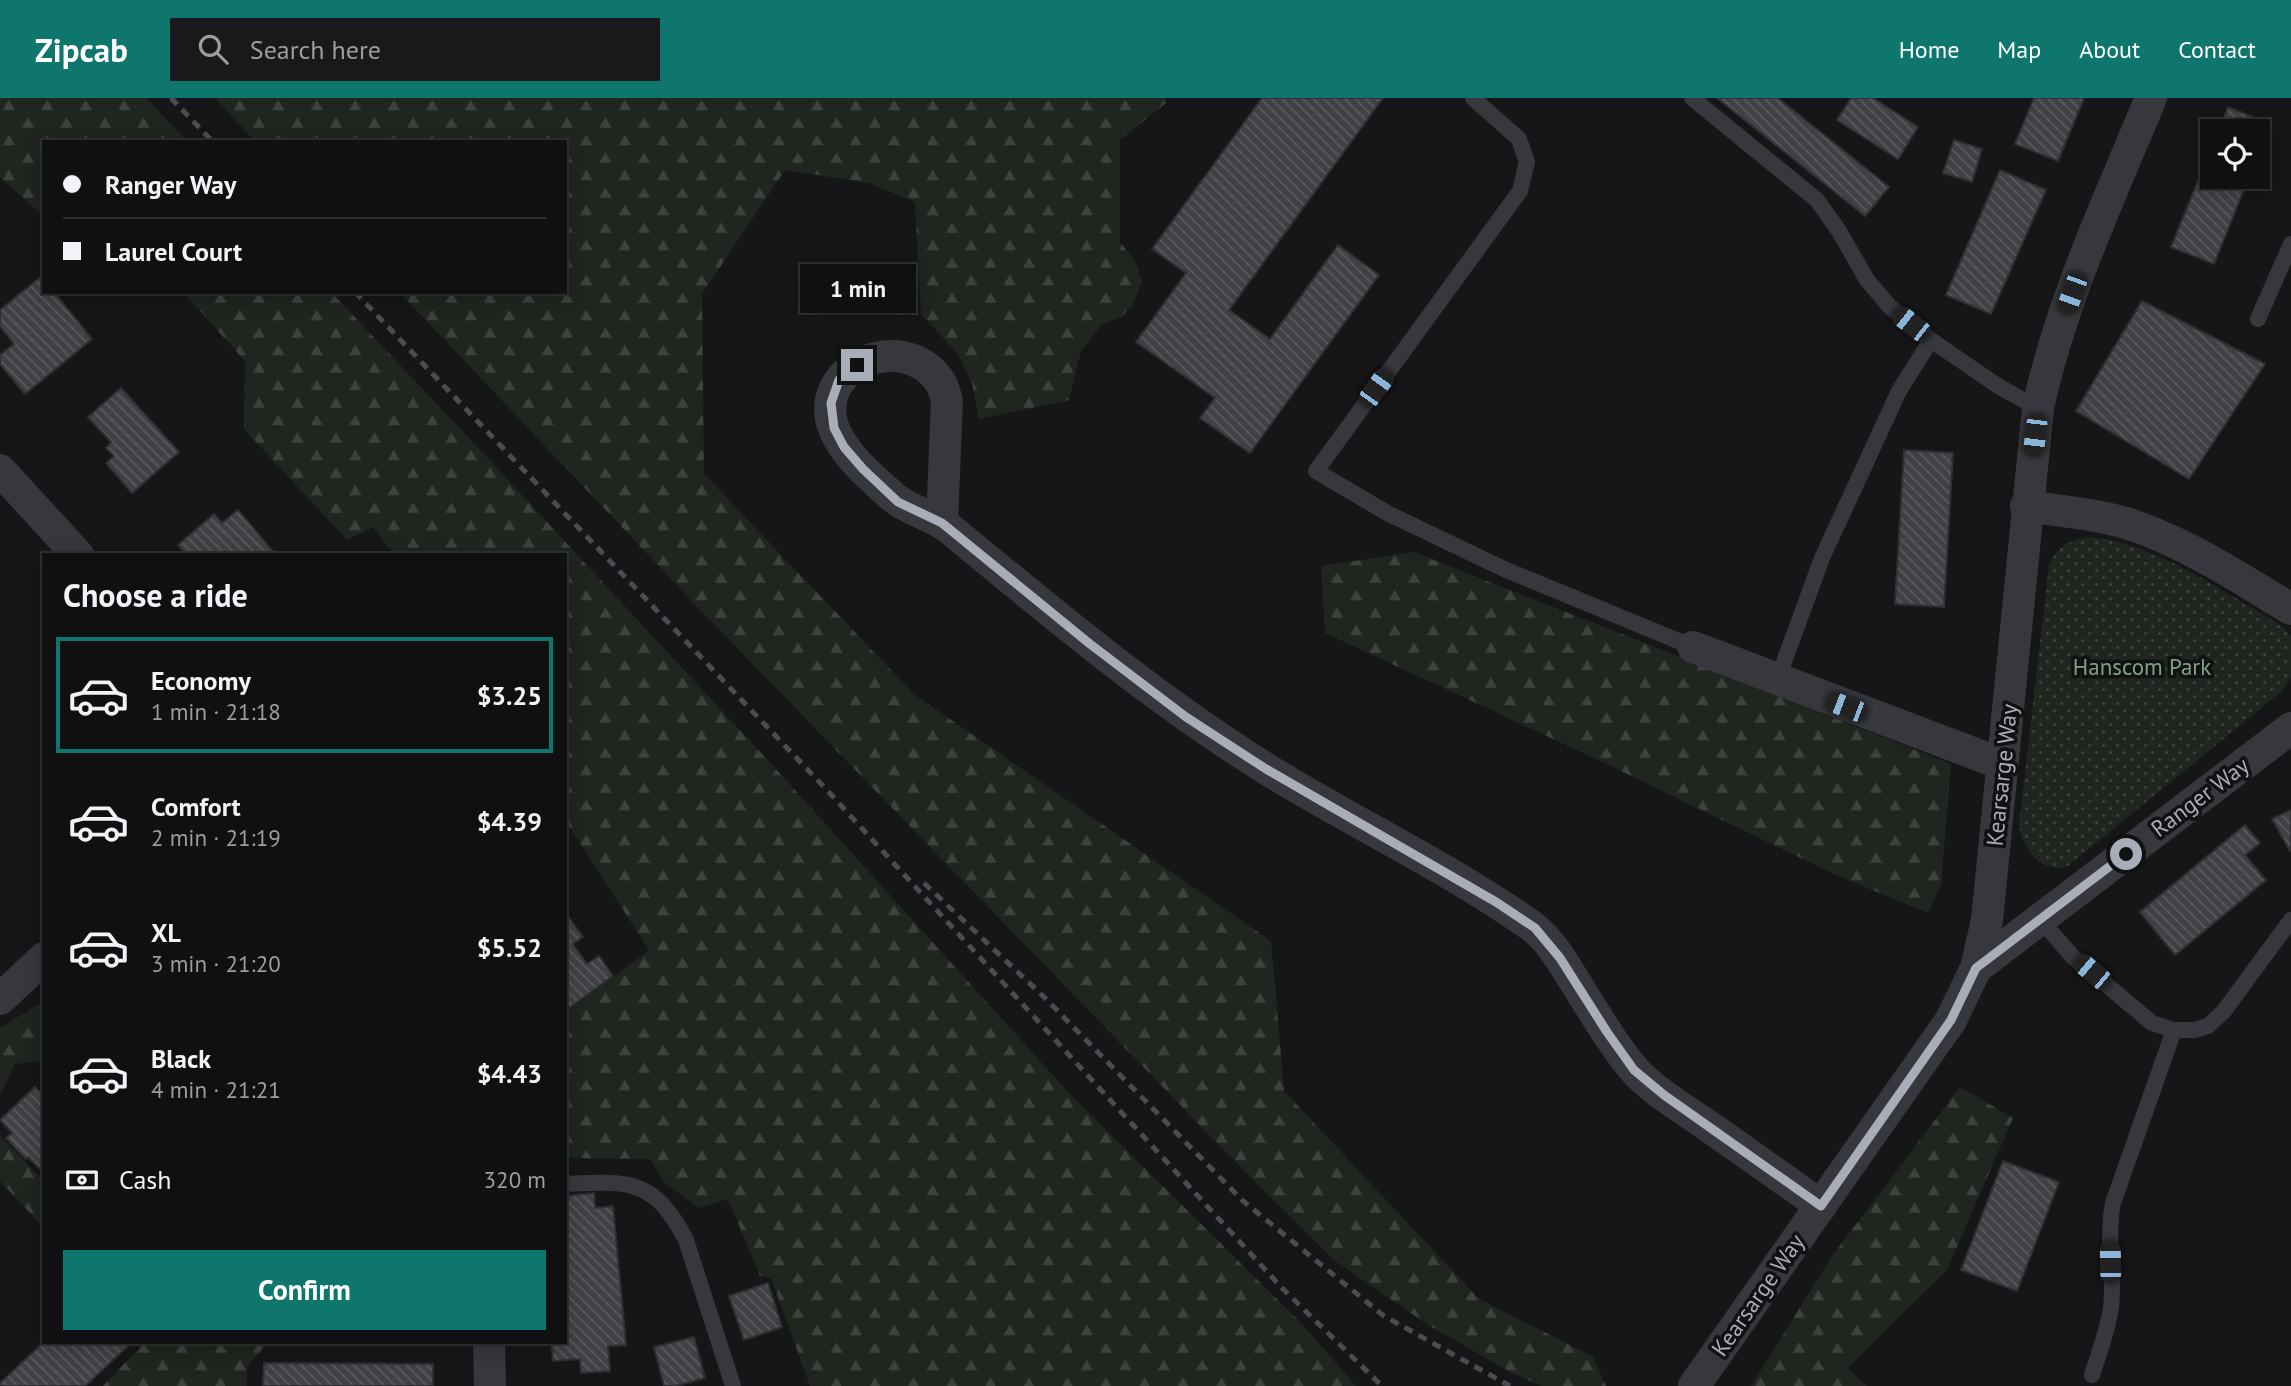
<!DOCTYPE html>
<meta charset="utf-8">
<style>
:root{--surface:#101012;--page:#19191b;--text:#f1f3f6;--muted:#9c9d9f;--line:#303032;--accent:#0f766e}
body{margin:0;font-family:"PT Sans",sans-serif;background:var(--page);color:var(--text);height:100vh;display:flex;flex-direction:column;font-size:26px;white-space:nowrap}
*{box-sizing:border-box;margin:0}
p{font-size:23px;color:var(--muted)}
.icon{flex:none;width:38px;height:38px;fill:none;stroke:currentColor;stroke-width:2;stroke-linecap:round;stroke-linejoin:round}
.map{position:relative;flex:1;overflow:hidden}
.details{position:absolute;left:42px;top:455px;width:525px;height:791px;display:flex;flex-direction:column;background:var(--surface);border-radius:0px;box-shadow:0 4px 18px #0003,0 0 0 2px var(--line)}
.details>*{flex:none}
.banner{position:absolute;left:42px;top:42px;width:525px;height:154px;border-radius:0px;box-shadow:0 4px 18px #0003,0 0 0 2px var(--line);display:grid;align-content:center;height:154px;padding:0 21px;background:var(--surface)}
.fabs{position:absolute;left:2200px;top:21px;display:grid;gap:14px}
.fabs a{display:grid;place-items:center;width:70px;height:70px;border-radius:0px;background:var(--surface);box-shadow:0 4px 18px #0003,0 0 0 2px var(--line);font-size:35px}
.end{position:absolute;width:32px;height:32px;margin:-16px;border:9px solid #a8adb8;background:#111;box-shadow:0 0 0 4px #111}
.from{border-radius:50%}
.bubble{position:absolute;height:49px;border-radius:0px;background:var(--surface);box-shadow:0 4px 18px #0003,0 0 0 2px var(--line);font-size:23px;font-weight:600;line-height:49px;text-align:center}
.car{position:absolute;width:21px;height:42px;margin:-21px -10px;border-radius:9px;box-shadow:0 0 5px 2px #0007;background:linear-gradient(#222 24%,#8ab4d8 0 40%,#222 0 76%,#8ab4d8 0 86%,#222 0)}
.banner b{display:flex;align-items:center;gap:24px;height:66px;font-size:26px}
.banner b+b{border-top:2px solid var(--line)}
.banner i{width:18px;height:18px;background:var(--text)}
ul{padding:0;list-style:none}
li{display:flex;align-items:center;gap:21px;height:116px;margin:0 14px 10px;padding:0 7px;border:4px solid transparent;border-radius:0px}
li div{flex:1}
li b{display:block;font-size:26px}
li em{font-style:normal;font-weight:600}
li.selected{border-color:var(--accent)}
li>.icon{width:63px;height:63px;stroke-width:1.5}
h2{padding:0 21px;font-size:32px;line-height:84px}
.pay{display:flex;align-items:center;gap:18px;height:77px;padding:0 21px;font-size:26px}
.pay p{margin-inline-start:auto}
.action{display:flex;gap:14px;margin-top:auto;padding:14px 21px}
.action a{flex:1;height:80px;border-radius:0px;background:var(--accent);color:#fff;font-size:28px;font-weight:600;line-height:80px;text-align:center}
header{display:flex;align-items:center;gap:42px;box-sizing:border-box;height:98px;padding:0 35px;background:var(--accent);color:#fff}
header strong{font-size:33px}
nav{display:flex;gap:38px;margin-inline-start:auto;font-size:24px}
.search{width:490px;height:63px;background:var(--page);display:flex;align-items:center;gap:18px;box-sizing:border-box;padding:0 24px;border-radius:0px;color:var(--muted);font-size:26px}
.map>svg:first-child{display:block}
.forest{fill:url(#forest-firs)}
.park{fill:url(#park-dots)}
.building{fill:url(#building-back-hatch);stroke:#303034;stroke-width:2}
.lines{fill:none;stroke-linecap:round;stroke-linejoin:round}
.service{stroke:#37383d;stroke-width:16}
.minor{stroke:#37383d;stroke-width:32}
.rail{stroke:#4a4c52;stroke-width:5;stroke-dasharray:9 7;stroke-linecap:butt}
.route{stroke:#a8adb8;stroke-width:9}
.labels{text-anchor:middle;stroke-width:7;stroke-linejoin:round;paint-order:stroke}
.park-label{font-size:23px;fill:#7fa381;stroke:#111113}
.street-label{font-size:23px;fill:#a8adb8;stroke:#111113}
</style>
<header>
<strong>Zipcab</strong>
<div class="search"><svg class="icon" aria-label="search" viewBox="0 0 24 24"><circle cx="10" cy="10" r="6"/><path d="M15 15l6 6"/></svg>Search here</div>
<nav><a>Home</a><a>Map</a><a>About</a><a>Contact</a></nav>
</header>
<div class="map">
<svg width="2291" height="1288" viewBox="0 0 2291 1288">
<defs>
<pattern id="forest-firs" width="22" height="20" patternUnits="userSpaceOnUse" patternTransform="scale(1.75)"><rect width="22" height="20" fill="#1e261f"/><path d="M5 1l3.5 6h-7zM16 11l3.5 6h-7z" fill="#3c433d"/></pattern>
<pattern id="park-dots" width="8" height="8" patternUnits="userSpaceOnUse" patternTransform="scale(1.75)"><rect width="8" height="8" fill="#1e261f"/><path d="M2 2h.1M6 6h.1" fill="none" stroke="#3c433d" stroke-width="1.8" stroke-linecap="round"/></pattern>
<pattern id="building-back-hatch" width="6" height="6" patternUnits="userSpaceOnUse" patternTransform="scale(1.75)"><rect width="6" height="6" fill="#404145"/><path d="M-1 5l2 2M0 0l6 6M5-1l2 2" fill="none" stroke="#595a5e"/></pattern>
</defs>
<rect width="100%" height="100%" fill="#161618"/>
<g class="forest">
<polygon points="0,0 146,0 188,44 44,44 44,111 39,114 0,79"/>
<polygon points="215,0 1165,0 1166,5 1120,42 1120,144 1136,164 1142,183 1133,207 1120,220 1102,226 1081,253 1069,302 979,321 972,285 958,256 921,216 915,104 869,85 785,72 702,196 704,376 915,597 1271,843 1284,993 1478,1200 1593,1259 1606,1288 1542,1288 1514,1276 1428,1227 1335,1163 1253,1082 708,520 399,194 565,194 565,44 256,44"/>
<polygon points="183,194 331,194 469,340 775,670 1069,995 1303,1227 1356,1288 810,1288 771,1180 760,1178 728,1101 699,1110 665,1085 650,1061 565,1060 565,915 649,852 565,722 565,457 394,457 373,429 347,442 244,331 245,263"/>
<polygon points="1414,454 1951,666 1941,786 1928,815 1836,777 1592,659 1325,535 1321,468"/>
<polygon points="44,903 44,963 15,966 0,997 0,930"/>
<polygon points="1960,989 2013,1020 1947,1172 1848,1270 1867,1288 1751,1288 1832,1158"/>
<polygon points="0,1038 44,1083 44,1130 0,1083"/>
<polygon points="141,1244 269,1244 247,1268 247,1288 103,1288 141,1248"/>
</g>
<path class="park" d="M2090,439C2153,444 2226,495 2280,527L2291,538V580L2282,593L2068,768C2042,777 2022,751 2019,727L2049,467C2057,449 2070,441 2090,439Z"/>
<g class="building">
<polygon points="1262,0 1383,0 1229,212 1270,241 1338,147 1379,177 1250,355 1200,320 1215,300 1136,244 1186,175 1152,151"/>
<polygon points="1717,0 1778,0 1889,89 1865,118"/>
<polygon points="1851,0 1873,0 1918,29 1898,61 1837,22"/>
<polygon points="2034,0 2084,0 2058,63 2015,46"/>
<polygon points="2228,9 2271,26 2258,59 2258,33 2219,33"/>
<polygon points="1954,42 1982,51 1972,84 1943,75"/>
<polygon points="2212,49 2212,79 2249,79 2214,166 2171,149"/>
<polygon points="2000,72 2046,92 1991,216 1946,197"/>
<polygon points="44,176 44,194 62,194 57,198 92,241 25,296 0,266 0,257 14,246 0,228 0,212"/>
<polygon points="2142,203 2265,266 2189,381 2076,313"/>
<polygon points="121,290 179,354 132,395 106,365 114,358 106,350 111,344 88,319"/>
<polygon points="1904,352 1953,355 1944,509 1895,506"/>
<polygon points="238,412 276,457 187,457 178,447 214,416 222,425"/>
<polygon points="2291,712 2291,753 2290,753 2272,721"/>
<polygon points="2245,727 2260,745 2245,757 2266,782 2175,857 2140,814"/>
<polygon points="565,814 583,839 573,846 587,866 599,858 613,878 566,912"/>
<polygon points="35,989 44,998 44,1075 28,1059 26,1061 6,1040 12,1035 0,1022"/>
<polygon points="2003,1063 2059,1084 2017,1193 1961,1172"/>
<polygon points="594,1095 595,1110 613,1108 626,1247 608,1248 610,1273 581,1275 580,1261 553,1263 551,1244 565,1244 565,1098"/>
<polygon points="768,1185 782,1229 744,1242 729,1198"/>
<polygon points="694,1239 705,1280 675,1288 664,1288 654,1249"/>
<polygon points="44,1244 124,1244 128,1248 85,1288 0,1288 0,1285"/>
<polygon points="264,1265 433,1266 433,1288 263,1288"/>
</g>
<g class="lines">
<g class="service">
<polyline points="1473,0 1519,41 1527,64 1520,93 1316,373 1387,415 1504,471 1693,549"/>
<polyline points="1692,0 1817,102 1839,133 1867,182 1890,209 1931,242 1899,293 1822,460 1777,583"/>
<polyline points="2258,221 2291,146"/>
<polyline points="1931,242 1998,288 2038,310"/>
<polyline points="2040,821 2072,858 2152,925 2174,932 2194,932 2208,928 2224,913 2291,822"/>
<path d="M565,1086C629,1083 654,1080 686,1142L733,1288"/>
<path d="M2092,1277C2099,1255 2108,1232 2111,1209C2115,1174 2106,1140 2113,1105L2174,932"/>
</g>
<g class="minor">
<polyline points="0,372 78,457"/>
<path d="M2026,408C2062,413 2105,417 2138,429C2193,449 2241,481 2291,511"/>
<path d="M942,425L947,302C945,296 943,287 939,282C902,230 808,270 835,333C847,360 872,380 893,399C909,413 933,417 950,431C1052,515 1153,600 1265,670C1352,724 1446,768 1530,827C1549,840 1563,864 1575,884C1593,912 1610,943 1632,969C1650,991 1678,1007 1701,1023C1741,1051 1781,1079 1821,1108"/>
<polyline points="1693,549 2002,666"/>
<polyline points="1976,870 2291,630"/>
<polyline points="0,901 44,860"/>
<polyline points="489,1244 490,1288"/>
<path d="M1694,1288L1951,922L1976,870L1987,822L2038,310C2061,203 2109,101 2151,0"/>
</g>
<g class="rail">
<polyline points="171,0 213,44"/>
<polyline points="355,194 825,690 1282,1190 1382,1288"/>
<polyline points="924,785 1044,899 1243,1103 1384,1218 1510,1288"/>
</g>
</g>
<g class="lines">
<polyline class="route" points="857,267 839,282 831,305 834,330 844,349 863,371 898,404 942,425 1090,546 1186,619 1266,671 1496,804 1535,830 1560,860 1607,934 1634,972 1664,997 1821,1108 1951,922 1976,870 2126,756"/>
</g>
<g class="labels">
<g class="park-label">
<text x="2142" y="577">Hanscom Park</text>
</g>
<g class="street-label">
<text transform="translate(2002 677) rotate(-84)" y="8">Kearsarge Way</text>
<text transform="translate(2200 699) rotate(-37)" y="8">Ranger Way</text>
<text transform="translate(1758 1197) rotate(-55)" y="8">Kearsarge Way</text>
</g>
</g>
</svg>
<div class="fabs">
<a><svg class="icon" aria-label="locate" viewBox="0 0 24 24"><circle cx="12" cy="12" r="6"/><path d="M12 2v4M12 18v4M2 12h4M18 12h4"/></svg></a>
</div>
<i class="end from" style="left:2126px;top:756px"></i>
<i class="end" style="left:857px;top:267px"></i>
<div class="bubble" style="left:800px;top:166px;width:116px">1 min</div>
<i class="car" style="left:2072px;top:195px;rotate:200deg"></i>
<i class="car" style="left:1911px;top:226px;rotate:308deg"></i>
<i class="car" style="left:1376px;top:290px;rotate:36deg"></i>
<i class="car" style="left:2035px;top:337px;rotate:187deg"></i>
<i class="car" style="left:1846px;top:609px;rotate:291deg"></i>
<i class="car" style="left:2092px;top:874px;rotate:310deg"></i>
<i class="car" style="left:2110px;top:1164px;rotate:359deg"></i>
<div class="banner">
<b><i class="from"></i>Ranger Way</b>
<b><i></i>Laurel Court</b>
</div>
<section class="details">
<h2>Choose a ride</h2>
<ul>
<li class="selected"><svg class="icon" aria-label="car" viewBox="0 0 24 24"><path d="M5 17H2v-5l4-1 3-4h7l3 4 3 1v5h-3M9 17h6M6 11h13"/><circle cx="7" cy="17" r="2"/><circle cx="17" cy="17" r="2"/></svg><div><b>Economy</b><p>1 min · 21:18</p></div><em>$3.25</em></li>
<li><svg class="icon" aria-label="car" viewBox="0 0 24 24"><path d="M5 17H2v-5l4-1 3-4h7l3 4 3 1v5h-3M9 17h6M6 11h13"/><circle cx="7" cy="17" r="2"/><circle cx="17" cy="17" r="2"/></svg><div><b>Comfort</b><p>2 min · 21:19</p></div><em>$4.39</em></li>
<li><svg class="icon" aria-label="car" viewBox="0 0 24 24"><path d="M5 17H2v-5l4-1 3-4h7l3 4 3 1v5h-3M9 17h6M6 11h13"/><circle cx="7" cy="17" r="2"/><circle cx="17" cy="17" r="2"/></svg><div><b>XL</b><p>3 min · 21:20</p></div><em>$5.52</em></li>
<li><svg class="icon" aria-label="car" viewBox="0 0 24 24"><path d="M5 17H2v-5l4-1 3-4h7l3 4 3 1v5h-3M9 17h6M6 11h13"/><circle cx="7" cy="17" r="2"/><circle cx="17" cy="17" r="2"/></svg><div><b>Black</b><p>4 min · 21:21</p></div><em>$4.43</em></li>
</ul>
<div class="pay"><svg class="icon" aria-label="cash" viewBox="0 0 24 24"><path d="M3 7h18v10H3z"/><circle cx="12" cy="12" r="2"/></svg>Cash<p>320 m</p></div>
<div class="action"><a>Confirm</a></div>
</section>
</div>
